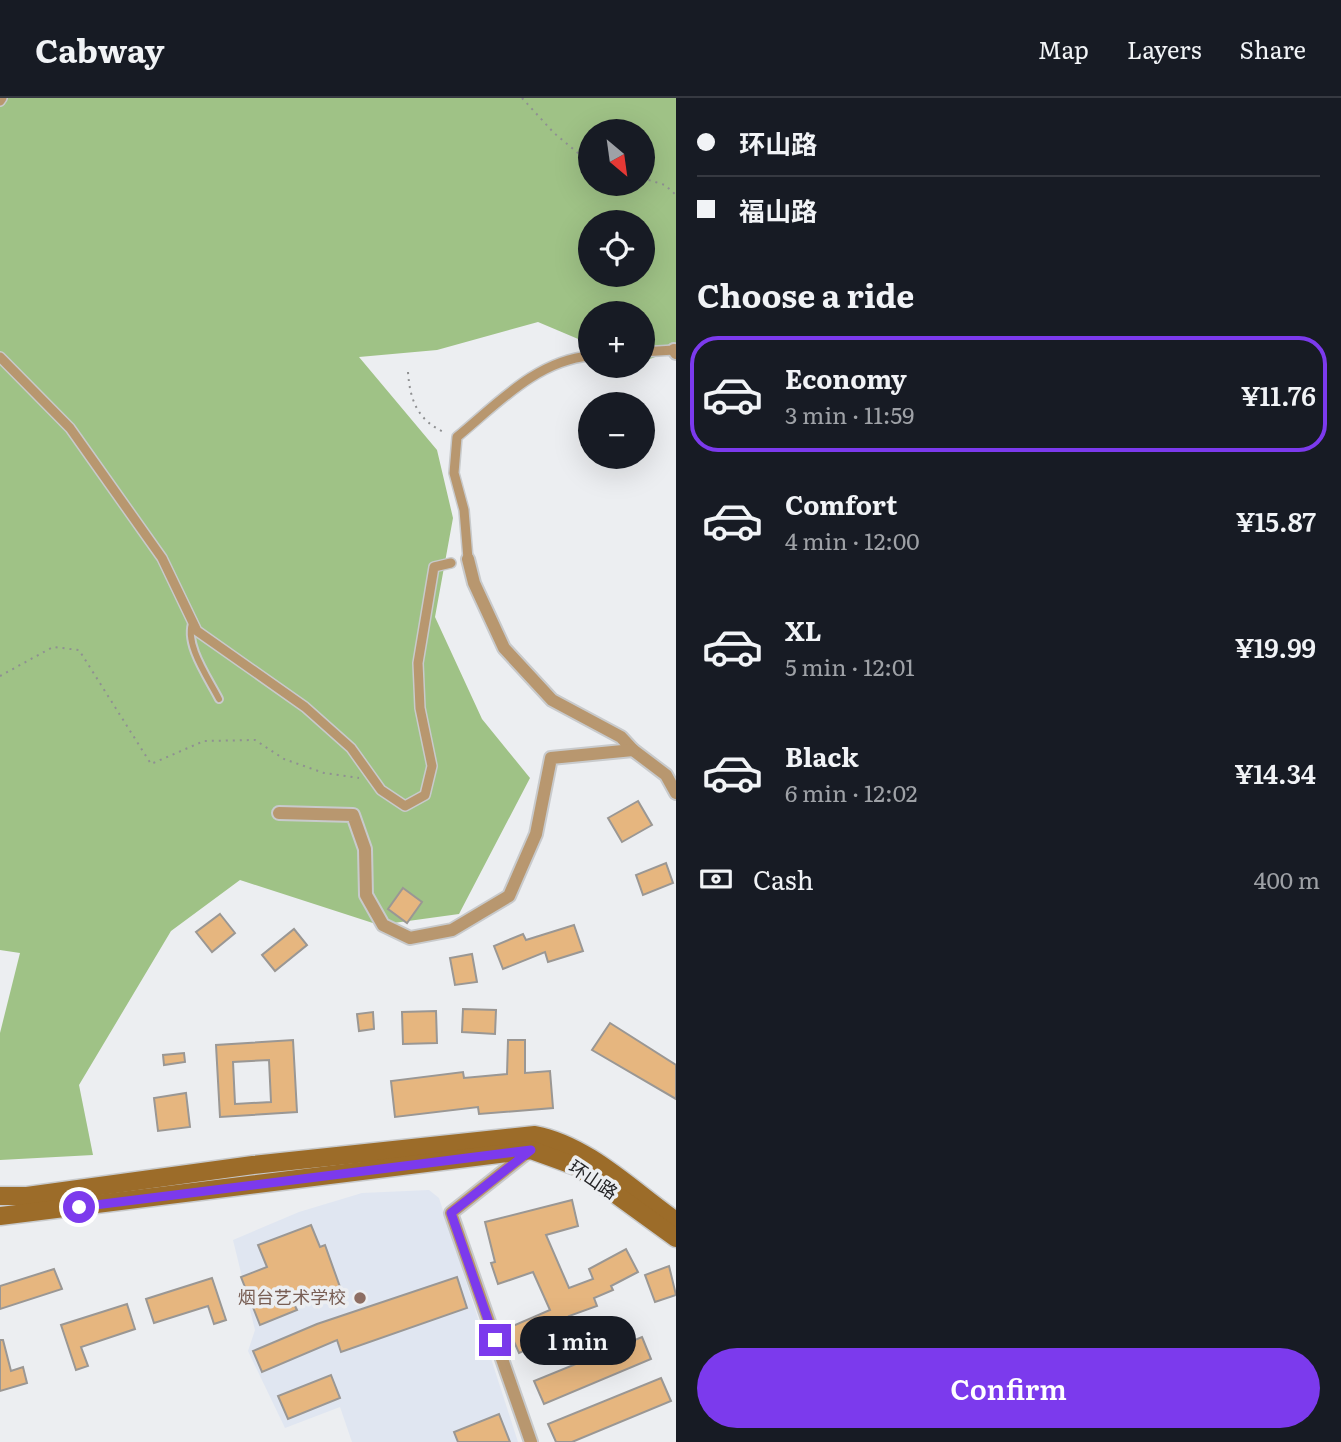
<!DOCTYPE html>
<meta charset="utf-8">
<style>
:root{--surface:#171b24;--page:#242831;--text:#f1f3f6;--muted:#9ea1a6;--line:#363941;--accent:#7c3aed}
body{margin:0;font-family:Literata,"Noto Sans SC",serif;background:var(--page);color:var(--text);height:100vh;display:flex;flex-direction:column;font-size:26px;white-space:nowrap}
*{box-sizing:border-box;margin:0}
p{font-size:23px;color:var(--muted)}
.icon{flex:none;width:38px;height:38px;fill:none;stroke:currentColor;stroke-width:2;stroke-linecap:round;stroke-linejoin:round}
.map{position:relative;flex:1;overflow:hidden}
.side{display:flex;flex-direction:column;background:var(--surface);width:665px}
.side>*{flex:none}
.guide{display:grid;align-content:center;height:154px;padding:0 21px;background:var(--surface)}
.needle{width:46px;rotate:151deg}
.tools{position:absolute;left:578px;top:21px;display:grid;gap:14px}
.tools a{display:grid;place-items:center;width:77px;height:77px;border-radius:50%;background:var(--surface);box-shadow:0 7px 28px #0002;font-size:35px}
.end{position:absolute;width:32px;height:32px;margin:-16px;border:9px solid #7c3aed;background:#fff;box-shadow:0 0 0 4px #fff}
.from{border-radius:50%}
.bubble{position:absolute;height:49px;border-radius:24px;background:var(--surface);box-shadow:0 7px 28px #0002;font-size:23px;font-weight:600;line-height:49px;text-align:center}
.guide b{display:flex;align-items:center;gap:24px;height:66px;font-size:26px}
.guide b+b{border-top:2px solid var(--line)}
.guide i{width:18px;height:18px;background:var(--text)}
ul{padding:0;list-style:none}
li{display:flex;align-items:center;gap:21px;height:116px;margin:0 14px 10px;padding:0 7px;border:4px solid transparent;border-radius:28px}
li div{flex:1}
li b{display:block;font-size:26px}
li em{font-style:normal;font-weight:600}
li.active{border-color:var(--accent)}
li>.icon{width:63px;height:63px;stroke-width:1.5}
h2{padding:0 21px;font-size:32px;line-height:84px}
.pay{display:flex;align-items:center;gap:18px;height:77px;padding:0 21px;font-size:26px}
.pay p{margin-inline-start:auto}
.button{display:flex;gap:14px;margin-top:auto;padding:14px 21px}
.button a{flex:1;height:80px;border-radius:42px;background:var(--accent);color:#fff;font-size:28px;font-weight:600;line-height:80px;text-align:center}
header{display:flex;align-items:center;gap:42px;box-sizing:border-box;height:98px;padding:0 35px;background:var(--surface);border-bottom:2px solid var(--line)}
header strong{font-size:33px}
nav{display:flex;gap:38px;margin-inline-start:auto;font-size:24px}
main{display:flex;flex:1;min-height:0}
.map>svg:first-child{display:block}
.built{fill:#e0e6f1}
.forest{fill:#9fc286;fill-rule:evenodd}
.building{fill:#e6b67f;stroke:#9a9794;stroke-width:2;fill-rule:evenodd}
.lines{fill:none;stroke-linecap:round;stroke-linejoin:round}
.service-casing{stroke:#c8cacc;stroke-width:10}
.pedestrian-casing{stroke:#c8cacc;stroke-width:12}
.minor-casing{stroke:#c8cacc;stroke-width:16}
.secondary-casing{stroke:#c8cacc;stroke-width:21}
.path{stroke:#8f9092;stroke-width:2;stroke-dasharray:2 5;stroke-linecap:butt}
.service{stroke:#b8976f;stroke-width:6}
.pedestrian{stroke:#b8976f;stroke-width:9}
.minor{stroke:#b8976f;stroke-width:12}
.secondary{stroke:#9c6c29;stroke-width:18}
.route{stroke:#7c3aed;stroke-width:9}
.education-dot{fill:#8d6e63;stroke:#eceef1;stroke-width:2.5}
.labels{text-anchor:middle;stroke-width:7;stroke-linejoin:round;paint-order:stroke}
.street-label{font-size:18px;fill:#242426;stroke:#eceef1}
.education-label{font-size:18px;fill:#785e54;stroke:#eceef1;text-anchor:end}
</style>
<header>
<strong>Cabway</strong>
<nav><a>Map</a><a>Layers</a><a>Share</a></nav>
</header>
<main>
<div class="map">
<svg width="676" height="1344" viewBox="0 0 676 1344">
<rect width="100%" height="100%" fill="#eceef1"/>
<polygon class="built" points="429,1092 439,1100 518,1344 352,1344 340,1309 285,1330 248,1253 255,1232 233,1142 299,1114 362,1095"/>
<path class="forest" d="M0,0H676V251L642,264V215H590V246L538,224L437,252L359,259L437,352L453,420L435,519L482,621L530,680L459,816L379,827L240,782L171,833L79,987L93,1057L0,1062V935L20,855L0,852ZM590,33H642V86H590ZM590,124H642V177H590Z"/>
<g class="building">
<polygon points="638,703 652,727 622,744 608,720"/>
<polygon points="666,765 673,785 643,797 636,777"/>
<polygon points="403,790 422,804 407,825 388,811"/>
<polygon points="220,816 235,835 212,854 196,834"/>
<polygon points="574,827 583,853 548,864 545,854 503,871 494,848 523,836 526,842"/>
<polygon points="294,831 307,847 275,873 262,857"/>
<polygon points="472,856 477,884 455,887 450,860"/>
<polygon points="463,911 496,912 495,936 462,934"/>
<polygon points="436,913 437,945 403,946 402,914"/>
<polygon points="373,914 374,931 359,933 357,916"/>
<polygon points="610,925 676,967 676,1001 592,952"/>
<path d="M293,942L297,1014L220,1019L216,947ZM269,962L271,1004L235,1006L233,964Z"/>
<polygon points="508,942 525,942 525,975 550,973 553,1010 479,1016 478,1009 395,1019 391,983 463,974 464,980 507,976"/>
<polygon points="184,955 185,964 164,967 163,957"/>
<polygon points="186,995 190,1029 158,1033 154,1000"/>
<polygon points="572,1102 578,1128 546,1137 569,1190 593,1181 589,1171 626,1151 638,1174 611,1188 613,1192 594,1200 597,1208 569,1218 575,1232 519,1255 508,1230 550,1212 533,1174 498,1186 491,1165 495,1164 485,1124"/>
<polygon points="311,1127 320,1149 325,1147 340,1189 294,1206 297,1212 260,1227 241,1179 267,1169 258,1147"/>
<polygon points="669,1168 676,1197 655,1204 645,1177"/>
<polygon points="54,1171 62,1191 0,1211 0,1188"/>
<polygon points="457,1179 467,1210 341,1254 337,1242 262,1274 253,1253 317,1226"/>
<polygon points="212,1180 226,1222 214,1226 208,1208 154,1225 146,1201"/>
<polygon points="127,1206 135,1231 81,1249 88,1268 76,1272 61,1227"/>
<polygon points="642,1239 651,1261 544,1306 534,1283"/>
<polygon points="0,1242 3,1242 11,1273 23,1269 27,1285 0,1293"/>
<polygon points="331,1277 340,1300 288,1321 278,1298"/>
<polygon points="661,1280 671,1303 572,1344 556,1344 548,1326"/>
<polygon points="499,1316 510,1344 458,1344 454,1334"/>
</g>
<g class="lines">
<g class="service-casing">
<path id="service" d="M193,523C183,545 209,581 219,601"/>
</g>
<g class="pedestrian-casing">
<g id="pedestrian">
<polyline points="0,3 2,0"/>
<polyline points="642,254 674,252"/>
<polyline points="0,259 70,330 162,460 197,533 305,609 351,650 381,692 405,708 425,697 432,668 420,610 418,565 434,469 451,465"/>
<path d="M468,461L464,412L454,375L457,339C496,307 537,262 590,258"/>
</g>
</g>
<g class="minor-casing">
<g id="minor">
<polyline points="674,252 676,255"/>
<polyline points="468,461 474,485 504,550 552,602 621,639 633,652 666,677 676,695"/>
<polyline points="279,715 353,717 365,751 366,797 383,827 410,840 452,832 509,798 536,736 551,660 633,652"/>
<polyline points="528,1054 451,1115 531,1344"/>
</g>
</g>
<g class="secondary-casing">
<g id="secondary">
<path d="M0,1098H27L253,1067L535,1037C588,1047 633,1093 676,1123"/>
<polyline points="0,1118 531,1052 578,1069 676,1140"/>
</g>
</g>
<g class="path">
<polyline points="522,0 554,35 590,65"/>
<polyline points="642,80 665,87 676,97"/>
<path d="M408,274C410,303 418,323 446,335"/>
<polyline points="0,578 53,549 79,552 151,666 204,643 255,642 284,661 324,675 359,680"/>
</g>
<use href="#service" class="service"/>
<use href="#pedestrian" class="pedestrian"/>
<use href="#minor" class="minor"/>
<use href="#secondary" class="secondary"/>
</g>
<g class="lines">
<polyline class="route" points="79,1109 531,1052 451,1115 495,1242"/>
</g>
<circle class="education-dot" cx="360" cy="1200" r="7"/>
<g class="labels">
<g class="street-label">
<text transform="translate(593 1082) rotate(34)" y="6">环山路</text>
</g>
<g class="education-label">
<text x="346" y="1206">烟台艺术学校</text>
</g>
</g>
</svg>
<div class="tools">
<a><svg class="needle" viewBox="-14 -14 28 28"><path d="M0-13l5 13h-10z" fill="#e53935"/><path d="M0 13l5-13h-10z" fill="#9ea1a6"/></svg></a>
<a><svg class="icon" aria-label="locate" viewBox="0 0 24 24"><circle cx="12" cy="12" r="6"/><path d="M12 2v4M12 18v4M2 12h4M18 12h4"/></svg></a>
<a>+</a>
<a>−</a>
</div>
<i class="end from" style="left:79px;top:1109px"></i>
<i class="end" style="left:495px;top:1242px"></i>
<div class="bubble" style="left:520px;top:1218px;width:116px">1 min</div>
</div>
<section class="side">
<div class="guide">
<b><i class="from"></i>环山路</b>
<b><i></i>福山路</b>
</div>
<h2>Choose a ride</h2>
<ul>
<li class="active"><svg class="icon" aria-label="car" viewBox="0 0 24 24"><path d="M5 17H2v-5l4-1 3-4h7l3 4 3 1v5h-3M9 17h6M6 11h13"/><circle cx="7" cy="17" r="2"/><circle cx="17" cy="17" r="2"/></svg><div><b>Economy</b><p>3 min · 11:59</p></div><em>¥11.76</em></li>
<li><svg class="icon" aria-label="car" viewBox="0 0 24 24"><path d="M5 17H2v-5l4-1 3-4h7l3 4 3 1v5h-3M9 17h6M6 11h13"/><circle cx="7" cy="17" r="2"/><circle cx="17" cy="17" r="2"/></svg><div><b>Comfort</b><p>4 min · 12:00</p></div><em>¥15.87</em></li>
<li><svg class="icon" aria-label="car" viewBox="0 0 24 24"><path d="M5 17H2v-5l4-1 3-4h7l3 4 3 1v5h-3M9 17h6M6 11h13"/><circle cx="7" cy="17" r="2"/><circle cx="17" cy="17" r="2"/></svg><div><b>XL</b><p>5 min · 12:01</p></div><em>¥19.99</em></li>
<li><svg class="icon" aria-label="car" viewBox="0 0 24 24"><path d="M5 17H2v-5l4-1 3-4h7l3 4 3 1v5h-3M9 17h6M6 11h13"/><circle cx="7" cy="17" r="2"/><circle cx="17" cy="17" r="2"/></svg><div><b>Black</b><p>6 min · 12:02</p></div><em>¥14.34</em></li>
</ul>
<div class="pay"><svg class="icon" aria-label="cash" viewBox="0 0 24 24"><path d="M3 7h18v10H3z"/><circle cx="12" cy="12" r="2"/></svg>Cash<p>400 m</p></div>
<div class="button"><a>Confirm</a></div>
</section>
</main>
